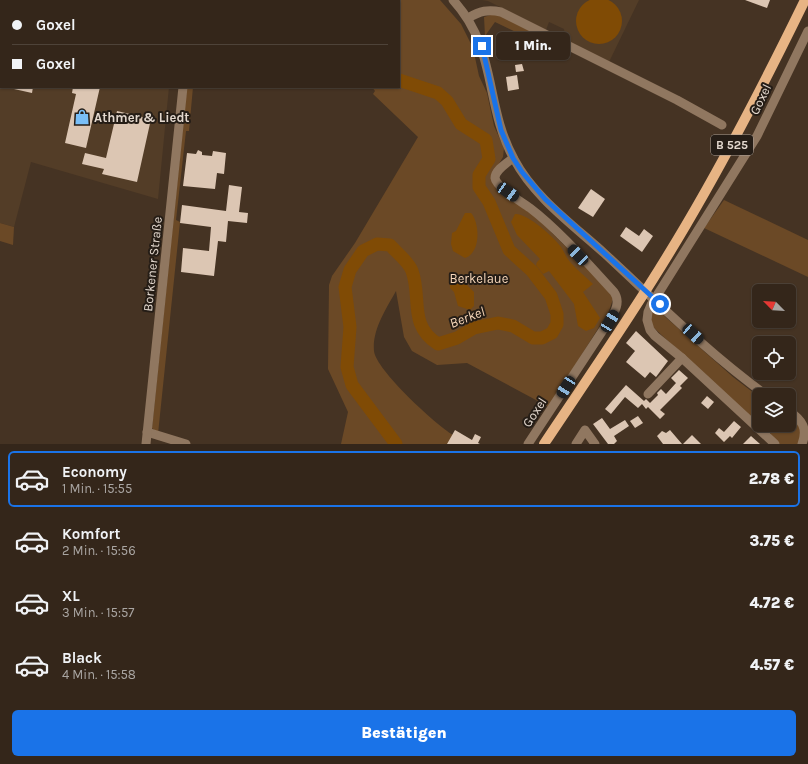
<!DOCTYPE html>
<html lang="de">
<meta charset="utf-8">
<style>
:root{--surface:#34261a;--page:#3c2e23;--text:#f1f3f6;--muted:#a9a5a2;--line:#4e4339;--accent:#1a73e8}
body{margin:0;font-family:Karla,sans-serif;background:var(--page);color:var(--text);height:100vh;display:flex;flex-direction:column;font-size:15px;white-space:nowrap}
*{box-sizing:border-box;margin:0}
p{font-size:13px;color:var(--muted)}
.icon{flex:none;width:22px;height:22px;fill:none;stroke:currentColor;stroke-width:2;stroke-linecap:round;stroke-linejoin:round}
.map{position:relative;height:444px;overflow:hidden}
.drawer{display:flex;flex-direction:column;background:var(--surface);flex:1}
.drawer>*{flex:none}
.hud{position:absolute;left:0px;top:0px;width:400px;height:88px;box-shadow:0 1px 3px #0004,0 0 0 1px var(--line);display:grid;align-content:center;height:88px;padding:0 12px;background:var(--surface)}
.needle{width:26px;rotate:294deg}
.buttons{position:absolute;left:752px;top:284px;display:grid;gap:8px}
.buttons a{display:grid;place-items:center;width:44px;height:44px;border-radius:6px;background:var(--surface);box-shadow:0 1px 3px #0004,0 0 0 1px var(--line);font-size:20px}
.end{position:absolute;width:18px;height:18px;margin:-9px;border:5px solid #1a73e8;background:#fff;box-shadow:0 0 0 2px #fff}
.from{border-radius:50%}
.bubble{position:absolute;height:28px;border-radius:6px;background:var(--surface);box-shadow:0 1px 3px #0004,0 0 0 1px var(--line);font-size:13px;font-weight:800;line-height:28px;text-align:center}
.car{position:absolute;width:12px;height:24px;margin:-12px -6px;border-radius:5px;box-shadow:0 0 3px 1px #0007;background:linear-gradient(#222 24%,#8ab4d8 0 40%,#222 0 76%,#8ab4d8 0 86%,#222 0)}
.hud b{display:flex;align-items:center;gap:14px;height:38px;font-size:15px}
.hud b+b{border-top:1px solid var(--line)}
.hud i{width:10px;height:10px;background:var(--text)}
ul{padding:7px 0 0;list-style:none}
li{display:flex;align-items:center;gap:12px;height:56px;margin:0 8px 6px;padding:0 4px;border:2px solid transparent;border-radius:6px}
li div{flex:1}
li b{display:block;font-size:15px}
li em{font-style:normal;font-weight:800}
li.active{border-color:var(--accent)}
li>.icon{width:36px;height:36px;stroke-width:1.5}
.primary-button{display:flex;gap:8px;margin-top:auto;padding:8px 12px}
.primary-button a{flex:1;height:46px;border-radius:6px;background:var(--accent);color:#fff;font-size:16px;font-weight:800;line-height:46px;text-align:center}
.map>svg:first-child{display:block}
.built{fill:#533d27}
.green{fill:#6b4926}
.water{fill:#804b05}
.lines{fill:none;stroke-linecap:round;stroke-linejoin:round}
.river{stroke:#804b05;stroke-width:13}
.building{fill:#dcc6b3}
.minor{stroke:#907760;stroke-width:9}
.major{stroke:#e7b484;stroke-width:10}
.route{stroke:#1a73e8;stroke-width:5}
.labels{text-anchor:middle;stroke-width:4;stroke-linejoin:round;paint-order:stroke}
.shield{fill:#251d16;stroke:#aaa097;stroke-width:1}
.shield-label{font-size:12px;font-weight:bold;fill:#e3d8ce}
.street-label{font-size:13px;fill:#e3d8ce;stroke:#251d16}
.poi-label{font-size:13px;font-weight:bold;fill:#e3d8ce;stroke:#251d16;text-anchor:start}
.park-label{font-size:13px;fill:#f8d8bb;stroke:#251d16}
.water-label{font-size:14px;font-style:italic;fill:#f8d8ba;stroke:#251d16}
</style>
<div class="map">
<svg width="808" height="444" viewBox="0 0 808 444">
<rect width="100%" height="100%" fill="#453323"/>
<g class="built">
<polygon points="0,0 178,0 1,1 1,87 169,87 158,199 31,162 14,227 0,223"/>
<polygon points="482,0 639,0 609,62 568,42 565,36 564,29 549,22 546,30 488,1"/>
</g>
<g class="green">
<path d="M302,0H440L461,24L473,48L479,76L487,93L494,126L504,148L503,157L491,177L534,215L609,290L613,299L609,311L549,407L467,363L437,365L412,351L404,337L396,291C386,309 372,330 374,351C376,370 435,424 453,435L448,444H341L348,412L328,369L329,285L332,276L355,243L418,137L373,94L375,91L372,87H399V1Z"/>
<polygon points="497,13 552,41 549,48 495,22 485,36 484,17"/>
<polygon points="187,87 193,87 189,131 186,131 176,220 180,222 158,434 152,428"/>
<polygon points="724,200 808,240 808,277 704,228"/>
<polygon points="0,223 14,227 13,245 0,241"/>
<polygon points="653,306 733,377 759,397 759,425 776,425 768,434 653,327 650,317"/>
<polygon points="789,416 800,423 801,441 798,444 779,444 769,435 779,425 789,425"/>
</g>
<g class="water">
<circle cx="599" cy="21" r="23"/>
<path d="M465,213H471C480,223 481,253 465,258L453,251L451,244L452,233L456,231Z"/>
<path d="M515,214C527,213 554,237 561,247C565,253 566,258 571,263C577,270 586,277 593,284L583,292L600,318L594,328L586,331L578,326L574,304L549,271L543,274L536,265L537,262L540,259L517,235L511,222Z"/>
<polygon points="460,278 474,292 474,306 470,310 458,306 454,292 450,288 450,282"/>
</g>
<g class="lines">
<g class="river">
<polyline points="330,0 330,1"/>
<path d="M396,444L352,385L347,367L350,327L345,287L350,270L363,251L377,244L390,245C396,252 409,262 412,271C422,298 408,325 438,344L457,338L474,328L498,323L513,326L533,338H542L552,333L557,324V314L551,296L532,271L509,250L489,202L479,187V175L489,159L486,140L461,124L447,101L438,93L399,80"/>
</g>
</g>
<g class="building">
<polygon points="745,0 770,0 767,8"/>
<polygon points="522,64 524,71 516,72 515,65"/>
<polygon points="517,75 519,89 508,91 506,77"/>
<polygon points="15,87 33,87 32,93 14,89"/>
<polygon points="73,87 94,89 94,87 100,87 86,148 65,143 76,94 72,93"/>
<polygon points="117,111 151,119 137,182 102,174 104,169 82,164 85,153 106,158"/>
<polygon points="198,150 202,152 202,155 212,156 213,151 226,153 224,174 217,173 215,189 183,186 187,153 196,154"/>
<polygon points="229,185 242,187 239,212 248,213 247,223 228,221 226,242 218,241 214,276 181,272 183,248 209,251 211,227 180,223 182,205 226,211"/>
<polygon points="591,189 605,199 593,217 578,208"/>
<polygon points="626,227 639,236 644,229 653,236 642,252 620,236"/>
<polygon points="636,331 668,361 656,377 650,372 645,378 626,362 635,351 626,343"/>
<polygon points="679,370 688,378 680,386 682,388 660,410 665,414 660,419 648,407 646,409 642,404 638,408 625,397 611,414 605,409 626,385 644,401 646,399 650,403 658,395 657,393 661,389 666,394 676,383 671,378"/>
<polygon points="707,396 714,402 708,409 701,403"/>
<polygon points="638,416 643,423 635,428 630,421"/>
<polygon points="602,418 610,429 625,420 629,426 614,436 617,441 614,444 608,444 593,424"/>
<polygon points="734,421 741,427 732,438 730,436 724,442 715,433 719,428 724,432"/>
<polygon points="455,430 472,440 475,434 481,437 478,443 480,444 447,444"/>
<polygon points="670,430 682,444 663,444 657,436 662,431 666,433"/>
<polygon points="692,435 701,444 683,444"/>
<polygon points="751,436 760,444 743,444"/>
</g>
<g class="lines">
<g class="minor">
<path d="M453,0C498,49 484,105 514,159C534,197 573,225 604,253C656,301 708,353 766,395"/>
<polyline points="191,1 191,0"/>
<path d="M468,18C480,11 488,9 501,12L677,100L722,125"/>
<path d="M513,158C507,163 495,170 495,178C496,187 522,202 530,208C559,230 589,265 614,292C621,302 615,312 609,321L528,444"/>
<polyline points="648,394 682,358"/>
<path d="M789,411C802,420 808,428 802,444"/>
<polyline points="147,432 186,444"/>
<polyline points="146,444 183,87"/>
<polyline points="576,444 585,430 595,444"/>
<polyline points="775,444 682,358 655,336 650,330 647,320 648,312 651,305 757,136 808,31"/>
</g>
<path class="major" d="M544,444C592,372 642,300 686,225C729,152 768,76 805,0"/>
</g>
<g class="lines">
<polyline class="route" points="482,46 501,130 513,158 522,172 545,199 660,304"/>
</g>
<defs>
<g id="shop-bare" transform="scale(1.2)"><path d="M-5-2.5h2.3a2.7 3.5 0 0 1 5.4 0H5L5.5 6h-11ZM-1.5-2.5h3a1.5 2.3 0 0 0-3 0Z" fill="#79bff8" stroke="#251d16" stroke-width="2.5" paint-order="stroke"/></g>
</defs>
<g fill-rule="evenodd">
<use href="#shop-bare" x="82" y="117"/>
</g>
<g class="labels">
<rect class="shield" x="711" y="135" width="42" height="20" rx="3"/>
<g class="shield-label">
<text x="732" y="149">B 525</text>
</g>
<g class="street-label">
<text transform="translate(760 99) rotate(-64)" y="5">Goxel</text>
<text transform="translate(152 264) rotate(-84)" y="5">Borkener Straße</text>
<text transform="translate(534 412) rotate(-57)" y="5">Goxel</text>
</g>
<g class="poi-label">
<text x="94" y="122">Athmer &amp; Liedt</text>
</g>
<g class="park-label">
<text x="479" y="283">Berkelaue</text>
</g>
<g class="water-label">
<text transform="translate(467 317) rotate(-21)" y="5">Berkel</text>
</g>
</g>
</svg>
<div class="buttons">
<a><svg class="needle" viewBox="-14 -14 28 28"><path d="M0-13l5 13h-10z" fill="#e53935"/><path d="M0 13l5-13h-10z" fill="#a9a5a2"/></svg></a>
<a><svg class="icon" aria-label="locate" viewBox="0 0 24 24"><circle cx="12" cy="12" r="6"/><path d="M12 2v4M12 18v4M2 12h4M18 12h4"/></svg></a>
<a><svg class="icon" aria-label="layers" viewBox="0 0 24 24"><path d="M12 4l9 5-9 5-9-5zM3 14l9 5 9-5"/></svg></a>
</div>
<i class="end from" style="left:660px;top:304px"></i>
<i class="end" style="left:482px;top:46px"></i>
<div class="bubble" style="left:496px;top:32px;width:74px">1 Min.</div>
<i class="car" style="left:508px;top:192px;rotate:125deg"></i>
<i class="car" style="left:578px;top:255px;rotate:316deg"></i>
<i class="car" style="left:610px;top:321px;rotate:31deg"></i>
<i class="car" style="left:693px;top:334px;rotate:132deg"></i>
<i class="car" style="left:566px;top:387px;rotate:213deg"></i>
<div class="hud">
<b><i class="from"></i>Goxel</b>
<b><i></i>Goxel</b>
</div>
</div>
<section class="drawer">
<ul>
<li class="active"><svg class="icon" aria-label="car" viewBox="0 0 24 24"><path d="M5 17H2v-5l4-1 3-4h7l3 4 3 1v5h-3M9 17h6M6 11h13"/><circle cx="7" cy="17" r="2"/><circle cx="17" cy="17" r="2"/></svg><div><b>Economy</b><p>1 Min. · 15:55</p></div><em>2.78 €</em></li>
<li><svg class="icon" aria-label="car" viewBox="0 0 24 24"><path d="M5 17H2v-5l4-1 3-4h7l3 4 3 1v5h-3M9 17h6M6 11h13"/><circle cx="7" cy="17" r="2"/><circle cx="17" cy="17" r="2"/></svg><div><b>Komfort</b><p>2 Min. · 15:56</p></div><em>3.75 €</em></li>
<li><svg class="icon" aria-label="car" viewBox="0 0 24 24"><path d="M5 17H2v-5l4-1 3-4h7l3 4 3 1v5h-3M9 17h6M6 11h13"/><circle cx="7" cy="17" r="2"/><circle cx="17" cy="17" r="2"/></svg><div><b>XL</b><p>3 Min. · 15:57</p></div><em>4.72 €</em></li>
<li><svg class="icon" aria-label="car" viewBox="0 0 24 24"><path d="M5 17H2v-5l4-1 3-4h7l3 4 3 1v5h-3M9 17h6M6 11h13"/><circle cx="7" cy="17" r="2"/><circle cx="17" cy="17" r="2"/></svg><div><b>Black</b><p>4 Min. · 15:58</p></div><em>4.57 €</em></li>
</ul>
<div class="primary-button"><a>Bestätigen</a></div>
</section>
